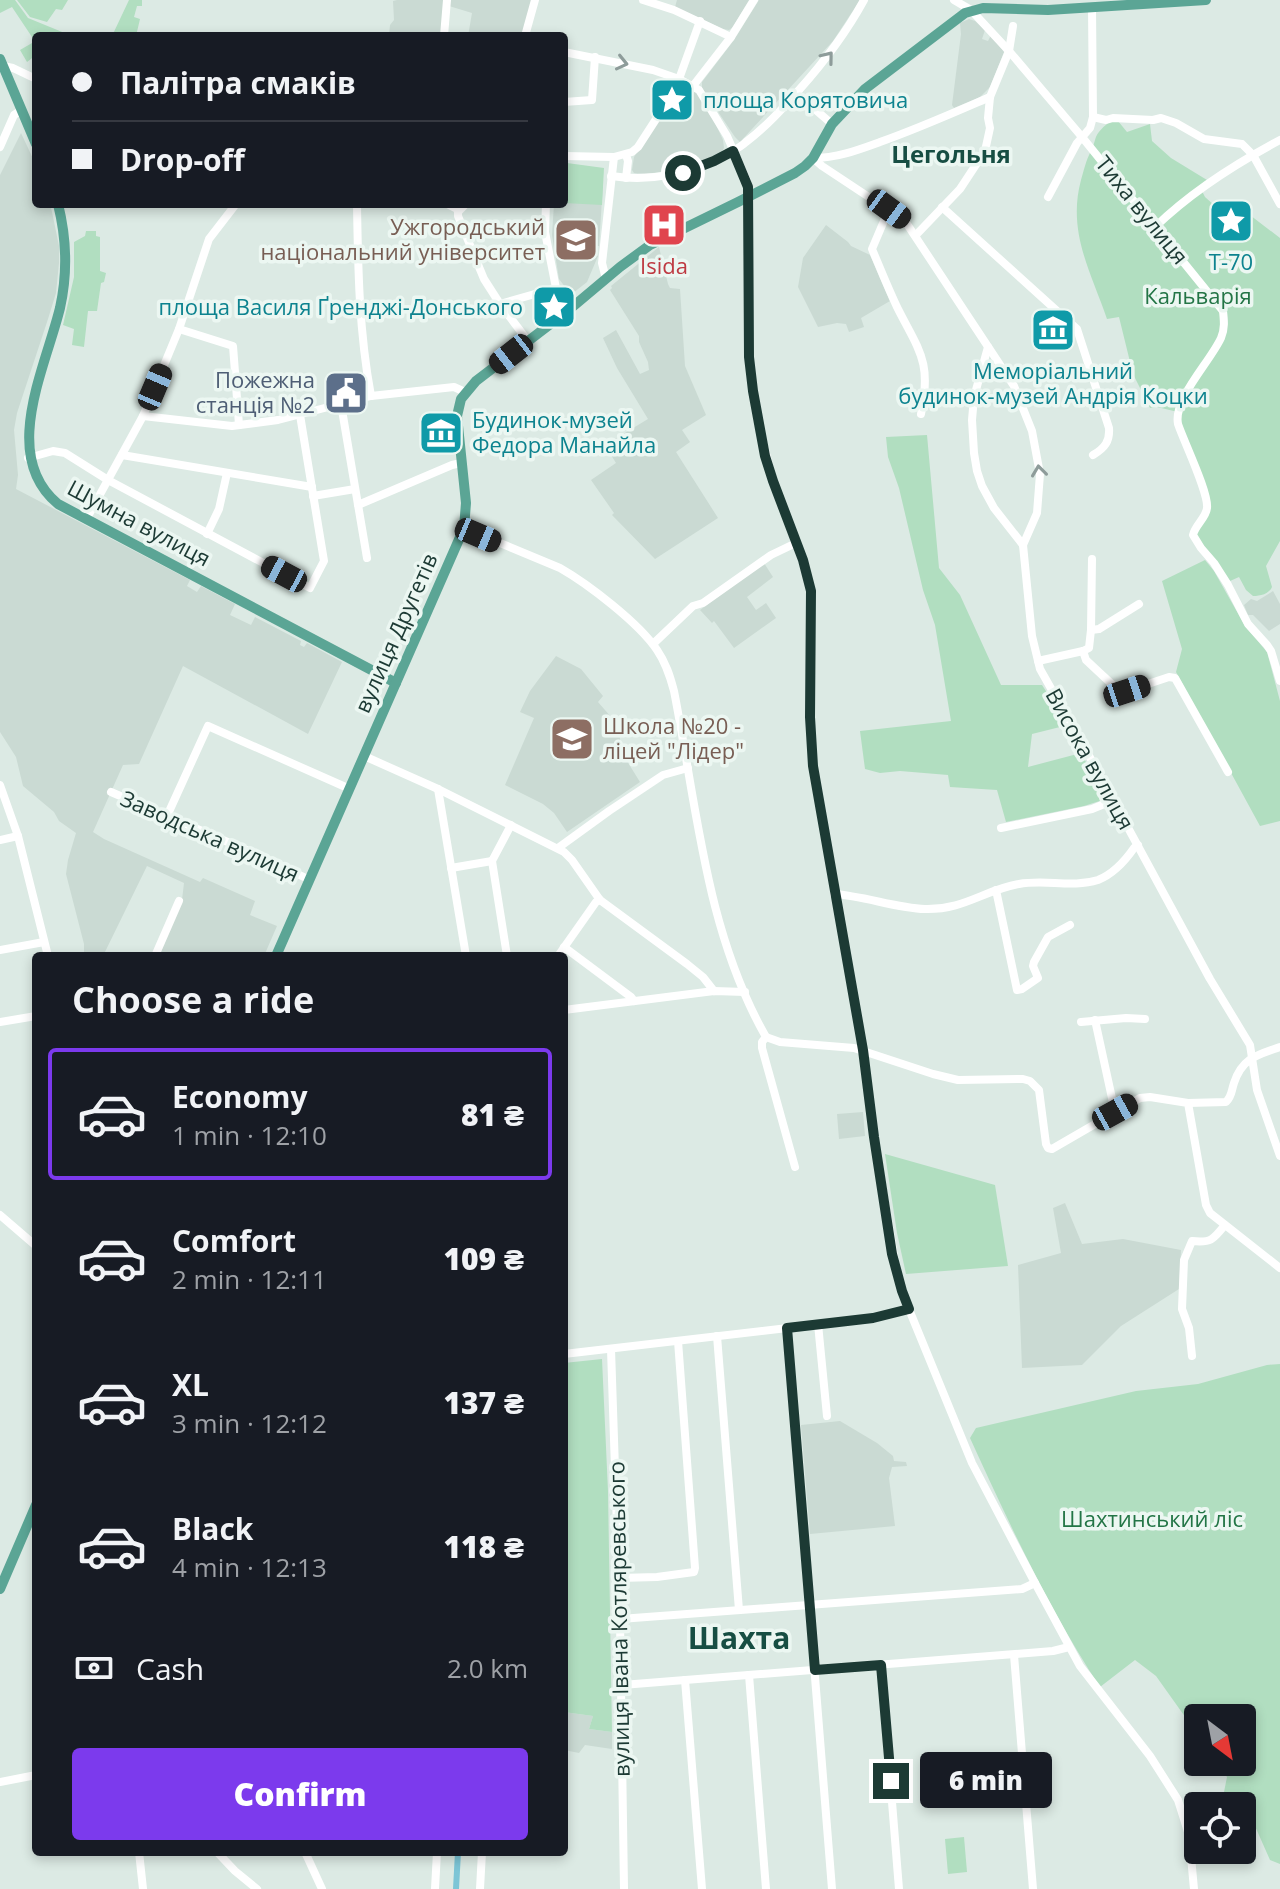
<!DOCTYPE html>
<meta charset="utf-8">
<style>
:root{--surface:#171b24;--page:#20242c;--text:#f1f3f6;--muted:#9ea1a6;--line:#363941;--accent:#7c3aed}
body{margin:0;font-family:"Open Sans",sans-serif;background:var(--page);color:var(--text);height:100vh;display:flex;flex-direction:column;font-size:30px;white-space:nowrap}
*{box-sizing:border-box;margin:0}
p{font-size:26px;color:var(--muted)}
.icon{flex:none;width:44px;height:44px;fill:none;stroke:currentColor;stroke-width:2;stroke-linecap:round;stroke-linejoin:round}
.map{position:relative;flex:1;overflow:hidden}
.details{position:absolute;left:32px;top:952px;width:536px;height:904px;display:flex;flex-direction:column;background:var(--surface);border-radius:8px;box-shadow:0 4px 12px #0003}
.details>*{flex:none}
.hud{position:absolute;left:32px;top:32px;width:536px;height:176px;border-radius:8px;box-shadow:0 4px 12px #0003;display:grid;align-content:center;height:176px;padding:0 40px;background:var(--surface)}
.needle{width:52px;rotate:148deg}
.controls{position:absolute;left:1184px;top:1704px;display:grid;gap:16px}
.controls a{display:grid;place-items:center;width:72px;height:72px;border-radius:8px;background:var(--surface);box-shadow:0 4px 12px #0003;font-size:40px}
.end{position:absolute;width:36px;height:36px;margin:-18px;border:10px solid #1c3a34;background:#fff;box-shadow:0 0 0 4px #fff}
.from{border-radius:50%}
.bubble{position:absolute;height:56px;border-radius:8px;background:var(--surface);box-shadow:0 4px 12px #0003;font-size:26px;font-weight:800;line-height:56px;text-align:center}
.car{position:absolute;width:24px;height:48px;margin:-24px -12px;border-radius:10px;box-shadow:0 0 6px 2px #0007;background:linear-gradient(#222 24%,#8ab4d8 0 40%,#222 0 76%,#8ab4d8 0 86%,#222 0)}
.hud b{display:flex;align-items:center;gap:28px;height:76px;font-size:30px}
.hud b+b{border-top:2px solid var(--line)}
.hud i{width:20px;height:20px;background:var(--text)}
ul{padding:0;list-style:none}
li{display:flex;align-items:center;gap:24px;height:132px;margin:0 16px 12px;padding:0 24px;border:4px solid transparent;border-radius:8px}
li div{flex:1}
li b{display:block;font-size:30px}
li em{font-style:normal;font-weight:800}
li.selected{border-color:var(--accent)}
li>.icon{width:72px;height:72px;stroke-width:1.5}
h2{padding:0 40px;font-size:36px;line-height:96px}
.pay{display:flex;align-items:center;gap:20px;height:88px;padding:0 40px;font-size:30px}
.pay p{margin-inline-start:auto}
.action{display:flex;gap:16px;margin-top:auto;padding:16px 40px}
.action a{flex:1;height:92px;border-radius:8px;background:var(--accent);color:#fff;font-size:32px;font-weight:800;line-height:92px;text-align:center}
.map>svg:first-child{display:block}
.built{fill:#cadad3}
.green{fill:#b1dec0}
.lines{fill:none;stroke-linecap:round;stroke-linejoin:round}
.canal{stroke:#7cc5d6;stroke-width:6}
.minor{stroke:#fff;stroke-width:8}
.major{stroke:#5ba595;stroke-width:10}
.oneway{stroke:#8e9c9a}
.route{stroke:#1c3a34;stroke-width:10}
.labels{text-anchor:middle;stroke-width:7;stroke-linejoin:round;paint-order:stroke}
.culture-label{font-size:22px;fill:#0d838f;stroke:#ecf7f2;text-anchor:start}
.street-label{font-size:22px;fill:#1c3a34;stroke:#ecf7f2}
.education-label{font-size:22px;fill:#785e54;stroke:#ecf7f2;text-anchor:end}
.health-label{font-size:22px;fill:#be3a42;stroke:#ecf7f2}
.park-label{font-size:22px;fill:#237546;stroke:#ecf7f2}
.service-label{font-size:22px;fill:#4e5e75;stroke:#ecf7f2;text-anchor:end}
.neighbourhood-label{font-size:24px;font-weight:bold;fill:#174e43;stroke:#ecf7f2}
.district-label{font-size:30px;font-weight:bold;fill:#174e43;stroke:#ecf7f2}
</style>
<div class="map">
<svg width="1280" height="1889" viewBox="0 0 1280 1889">
<rect width="100%" height="100%" fill="#dceae4"/>
<g class="built">
<polygon points="397,0 446,0 443,36 389,35 390,25 394,20 393,1"/>
<polygon points="448,0 533,0 523,36 468,36 472,13 449,6"/>
<polygon points="677,0 749,0 733,27 729,30 723,29 675,7"/>
<polygon points="759,0 860,0 833,41 740,142 735,137 702,88 702,82 734,40"/>
<polygon points="969,19 975,21 985,30 982,39 988,41 991,35 1004,52 990,87 980,97 954,108 952,105 961,34 960,23"/>
<polygon points="696,91 704,99 723,140 724,148 721,153 697,165 675,170 645,174 634,173 632,170 634,157 659,119"/>
<polygon points="21,133 36,165 36,204 50,204 52,212 59,246 59,263 56,293 48,319 17,413 14,430 18,475 16,489 190,580 187,586 197,592 201,586 235,604 230,615 251,625 255,617 301,641 300,645 304,647 307,643 342,662 308,734 183,666 139,764 123,765 93,832 104,839 200,882 203,878 255,901 250,915 277,926 264,956 159,956 182,900 184,883 147,866 103,956 84,956 84,944 66,874 68,860 76,833 59,821 54,812 23,786 16,757 0,732 0,175"/>
<polygon points="564,180 603,184 599,246 593,246 592,255 598,256 587,282 573,293 569,292 559,279 552,235 554,204 564,204"/>
<polygon points="826,225 848,242 851,246 870,255 890,301 861,318 864,327 849,332 846,324 837,323 818,327 798,287 803,258"/>
<polygon points="659,247 668,284 670,288 680,289 685,366 706,415 682,430 690,442 676,452 718,518 655,559 612,515 614,513 591,480 616,463 605,445 648,419 617,368 603,338 616,330 640,374 649,370 648,362 639,342 639,336 610,290 612,288 611,286"/>
<polygon points="764,563 773,577 747,597 756,610 766,603 776,618 734,648 714,621 712,623 700,610"/>
<polygon points="1273,591 1280,604 1280,624 1269,631 1253,615 1248,615 1244,605 1251,599 1257,601"/>
<polygon points="556,656 581,669 603,696 598,702 618,725 622,753 640,782 567,832 554,813 543,804 505,785 534,718 520,712 530,691"/>
<polygon points="863,1112 865,1136 839,1139 837,1114"/>
<polygon points="1065,1203 1082,1244 1123,1239 1181,1250 1179,1289 1121,1326 1082,1365 1022,1368 1018,1265 1061,1253 1053,1208"/>
<polygon points="840,1421 877,1443 893,1456 894,1461 906,1462 907,1466 892,1467 889,1478 895,1526 810,1534 801,1425"/>
<polygon points="564,1712 593,1716 589,1729 612,1732 612,1749 585,1745 579,1753 564,1750"/>
</g>
<g class="green">
<polygon points="0,0 15,0 28,18 72,36 36,36 36,55 27,62 20,50 32,43 32,37 12,7 0,13"/>
<polygon points="17,0 68,0 62,10 56,9 47,22 30,17"/>
<polygon points="129,0 142,0 142,6 137,6 134,17 140,19 136,36 112,36"/>
<path d="M1111,121H1118L1127,132L1150,124L1152,141L1171,158L1207,180L1200,187L1205,197L1232,221L1242,209L1280,238V541L1266,566L1272,587C1269,594 1260,596 1253,596L1246,590L1239,577L1230,581L1200,544L1195,531L1209,513L1178,412L1157,407L1150,408L1133,374L1119,317L1107,319C1091,272 1067,232 1081,180C1084,170 1086,160 1091,151C1093,147 1094,143 1095,140C1097,132 1104,126 1111,121Z"/>
<polygon points="567,163 604,168 602,205 564,203 564,167"/>
<polygon points="86,231 96,231 96,236 100,237 100,271 106,273 104,282 101,283 97,311 88,311 84,347 72,345 74,329 63,325 74,277 74,242 85,236"/>
<polygon points="927,435 939,568 960,595 1001,685 1042,685 1068,725 1032,734 1028,767 1081,753 1106,799 1084,806 1006,822 997,790 950,787 948,775 900,771 880,773 865,769 860,731 951,721 935,625 923,590 899,488 888,457 886,437"/>
<polygon points="1205,560 1214,571 1245,626 1267,652 1280,701 1280,821 1260,826 1176,672 1182,649 1162,581"/>
<polygon points="885,1154 995,1185 1008,1266 906,1274 897,1233"/>
<polygon points="602,1359 608,1491 612,1732 589,1729 593,1716 564,1712 564,1363"/>
<path d="M1280,1364V1864L1270,1860L1243,1799L1224,1792L1227,1777L1217,1762H1242V1718H1198V1735L1156,1676L1135,1660L1100,1687C1049,1610 1008,1521 970,1438L976,1428L1136,1391L1198,1384L1267,1365Z"/>
<polygon points="964,1837 967,1872 948,1874 945,1839"/>
</g>
<g class="lines">
<polyline class="canal" points="456,1889 458,1852"/>
<g class="minor">
<polyline points="643,0 674,10 731,37"/>
<path d="M954,0L971,10L1009,51L1082,137L1223,311C1224,320 1225,329 1221,338C1210,362 1173,399 1178,424C1184,442 1209,493 1207,508C1206,518 1195,525 1193,535L1201,548L1214,563L1228,585L1248,624L1267,645L1271,651L1280,681"/>
<polyline points="444,36 447,0"/>
<polyline points="525,36 535,0"/>
<polyline points="564,52 653,70 679,79 699,90 727,136 747,181 749,206 749,357 753,391 758,422 773,481 805,568 811,591 810,717 813,766 861,1039 874,1137 897,1274 906,1302 972,1463 1035,1583 1080,1666 1150,1756 1178,1800 1189,1835 1194,1889"/>
<polyline points="3,66 13,68 36,79"/>
<polyline points="796,93 832,124"/>
<polyline points="564,102 592,100 595,57"/>
<polyline points="663,109 679,79 700,21"/>
<polyline points="1093,117 1106,120 1113,118 1153,120 1161,118 1176,123 1204,139 1242,144 1253,155 1280,204"/>
<polyline points="0,147 14,115 22,110"/>
<polyline points="626,155 628,161 626,178"/>
<polyline points="564,156 614,157 632,152 638,147 660,113 693,86 731,37 754,0"/>
<polyline points="813,158 822,166 905,221 1014,386 1032,431 1040,474 1037,513 1023,545"/>
<path d="M813,158C837,158 858,150 880,142C917,129 953,113 990,97"/>
<path d="M611,176C652,182 688,174 725,155C732,151 740,148 746,142C766,127 783,108 799,90C824,62 846,33 864,0"/>
<polyline points="1048,197 1077,143 1090,128 1093,117 1092,7"/>
<path d="M357,204C358,268 359,332 371,396"/>
<polyline points="447,204 457,209 458,212"/>
<polyline points="466,204 458,212 458,216 484,279 500,304"/>
<polyline points="546,204 545,232 556,288 570,309"/>
<path d="M942,207L1077,329L1109,428C1110,441 1105,448 1093,455"/>
<path d="M889,209L872,249C880,268 888,288 897,307C919,351 932,361 921,414"/>
<path d="M1155,227C1192,191 1235,164 1280,140"/>
<polyline points="916,235 960,189 985,151 990,128 988,118 990,97 1009,51 1013,26"/>
<polyline points="606,279 602,263 614,157"/>
<polyline points="179,329 233,346 239,425"/>
<polyline points="528,341 500,304 556,288"/>
<polyline points="988,347 974,397 972,420 974,453 977,471 982,486 994,508 1023,545 1032,636 1040,669 1087,752 1210,979 1250,1045 1257,1090 1280,1156"/>
<polyline points="341,404 367,558"/>
<polyline points="143,416 232,426 278,420 371,396 454,387 465,392"/>
<polyline points="122,455 312,487"/>
<polyline points="28,458 53,451 65,453 108,480 310,588 324,561 300,415"/>
<polyline points="313,496 355,489"/>
<polyline points="358,505 452,465 461,463"/>
<polyline points="87,518 143,416 179,329 209,239 236,204"/>
<path d="M464,528L560,568C588,584 639,623 657,650C666,663 670,676 674,691C697,808 706,932 766,1037L762,1042V1048L795,1167"/>
<polyline points="207,534 219,509 227,473"/>
<polyline points="1091,630 1099,629 1139,604"/>
<polyline points="653,644 693,606 703,603 771,555 796,543"/>
<polyline points="1083,651 1086,660 1116,688 1127,691 1169,677 1175,678 1228,772"/>
<polyline points="1083,651 1089,648 1091,630 1092,559"/>
<polyline points="1038,661 1083,651"/>
<polyline points="364,756 438,789 564,852 572,860 600,900 687,964 703,977 714,991"/>
<polyline points="0,785 18,836 48,956"/>
<polyline points="438,789 466,956"/>
<polyline points="111,792 258,855 310,880"/>
<polyline points="167,816 208,726 350,789"/>
<polyline points="1001,828 1092,809 1114,800"/>
<polyline points="0,840 18,836"/>
<polyline points="558,848 609,811 663,775 688,768"/>
<polyline points="451,868 492,861"/>
<polyline points="996,890 1017,990 1022,989 1038,978 1033,966 1034,962 1048,937 1070,925"/>
<path d="M834,894C864,896 896,908 925,909C964,910 984,890 1019,884C1045,879 1072,888 1098,880C1113,874 1125,861 1134,848L1138,845"/>
<polyline points="564,947 631,997 634,1001"/>
<polyline points="0,950 44,942"/>
<polyline points="155,956 179,901"/>
<polyline points="507,956 492,861 511,825"/>
<polyline points="558,956 596,902 600,900"/>
<polyline points="564,1010 714,991 745,992"/>
<polyline points="1095,1020 1115,1112"/>
<polyline points="0,1022 36,1016"/>
<polyline points="1081,1022 1126,1018 1145,1019"/>
<polyline points="766,1037 780,1042 854,1048 933,1074 958,1080 1023,1079 1030,1081 1039,1090 1046,1144 1048,1148 1052,1149 1140,1098 1150,1097 1188,1103 1206,1205 1210,1213 1280,1268"/>
<path d="M1188,1103L1226,1102C1232,1096 1231,1092 1234,1083C1242,1058 1257,1055 1280,1047"/>
<polyline points="0,1215 36,1246"/>
<polyline points="818,1324 827,1416"/>
<polyline points="787,1328 832,1889"/>
<polyline points="717,1336 739,1610"/>
<polyline points="611,1349 620,1619 624,1889"/>
<polyline points="564,1354 873,1318 909,1309"/>
<path d="M1192,1356L1189,1328L1182,1309L1184,1260L1192,1241C1211,1243 1213,1240 1225,1225"/>
<polyline points="619,1578 657,1577 694,1572 695,1568 678,1341"/>
<polyline points="620,1619 1022,1589 1035,1583"/>
<polyline points="1014,1655 1033,1889"/>
<polyline points="881,1665 899,1889"/>
<polyline points="749,1675 766,1889"/>
<polyline points="685,1680 702,1889"/>
<polyline points="622,1685 1053,1651 1069,1647"/>
<polyline points="0,1782 36,1775"/>
<polyline points="139,1852 143,1889"/>
<polyline points="217,1852 235,1871 257,1889"/>
<polyline points="305,1852 322,1889"/>
<polyline points="435,1889 437,1852"/>
<polyline points="480,1889 482,1852"/>
</g>
<g class="major">
<polyline points="0,59 36,144"/>
<path d="M58,204C67,240 68,272 60,308C45,369 0,456 58,504L396,683"/>
<polyline points="276,956 464,528 466,503 457,416 461,399 476,381 570,309 620,267 650,245 738,202 795,173 805,166 813,158 832,124 865,89 965,13 983,8 1048,10 1206,0"/>
<polyline points="0,1589 36,1505"/>
</g>
</g>
<defs><path id="oneway-chevron" d="M-2-3.5L2.5 0L-2 3.5" fill="none" stroke-width="1.6" stroke-linecap="round" stroke-linejoin="round" transform="scale(2)"/></defs>
<g class="oneway">
<use href="#oneway-chevron" transform="translate(828 57) rotate(-51)"/>
<use href="#oneway-chevron" transform="translate(622 63) rotate(13)"/>
<use href="#oneway-chevron" transform="translate(1039 471) rotate(-97)"/>
</g>
<g class="lines">
<polyline class="route" points="683,173 714,161 733,151 748,187 749,357 753,391 765,456 773,481 803,560 811,591 810,717 813,766 863,1050 874,1137 892,1254 902,1291 909,1309 873,1318 787,1328 815,1670 881,1665 891,1781"/>
</g>
<defs>
<g id="sight-square" transform="scale(2.3)"><rect x="-9" y="-9" width="18" height="18" rx="4" fill="#0f9aa8" stroke="#ecf7f2"/><path d="M0-6L1.8-2.2L6-1.7L2.9 1.2L3.7 5.4L0 3.3L-3.7 5.4L-2.9 1.2L-6-1.7L-1.8-2.2Z" fill="#fff"/></g>
<g id="hospital-square" transform="scale(2.3)"><rect x="-9" y="-9" width="18" height="18" rx="4" fill="#e0444e" stroke="#ecf7f2"/><path d="M-5-5h3v3.5h4V-5h3V5h-3V1.5h-4V5h-3Z" fill="#fff"/></g>
<g id="university-square" transform="scale(2.3)"><rect x="-9" y="-9" width="18" height="18" rx="4" fill="#8d6e63" stroke="#ecf7f2"/><path d="M0-5L7-2L0 1L-7-2ZM-4 1L0 2.5L4 1V4Q0 6-4 4Z" fill="#fff"/></g>
<g id="museum-square" transform="scale(2.3)"><rect x="-9" y="-9" width="18" height="18" rx="4" fill="#0f9aa8" stroke="#ecf7f2"/><path d="M0-6L6-3V-2H-6V-3ZM-5-1h2V3h-2ZM-1-1h2V3h-2ZM3-1h2V3H3ZM-6 4H6V6H-6Z" fill="#fff"/></g>
<g id="civic-square" transform="scale(2.3)"><rect x="-9" y="-9" width="18" height="18" rx="4" fill="#5c6f8a" stroke="#ecf7f2"/><path d="M-.6-6.5H3V-4.5H.6V-3L4-1V1h2V6H-6V1h2V-1L-.6-3ZM-1.2 2.5V6h2.4V2.5Z" fill="#fff"/></g>
<g id="school-square" transform="scale(2.3)"><rect x="-9" y="-9" width="18" height="18" rx="4" fill="#8d6e63" stroke="#ecf7f2"/><path d="M0-5L7-2L0 1L-7-2ZM-4 1L0 2.5L4 1V4Q0 6-4 4Z" fill="#fff"/></g>
</defs>
<g fill-rule="evenodd">
<use href="#sight-square" x="672" y="100"/>
<use href="#sight-square" x="1231" y="221"/>
<use href="#hospital-square" x="664" y="225"/>
<use href="#university-square" x="576" y="240"/>
<use href="#sight-square" x="554" y="307"/>
<use href="#museum-square" x="1053" y="330"/>
<use href="#civic-square" x="346" y="393"/>
<use href="#museum-square" x="441" y="433"/>
<use href="#school-square" x="572" y="739"/>
</g>
<g class="labels">
<g class="culture-label">
<text x="703" y="108">площа Корятовича</text>
<text x="1231" y="270" text-anchor="middle">Т-70</text>
<text x="523" y="315" text-anchor="end">площа Василя Ґренджі-Донського</text>
<text x="1053" y="379" text-anchor="middle">Меморіальний<tspan x="1053" dy="25">будинок-музей Андрія Коцки</tspan></text>
<text x="472" y="428">Будинок-музей<tspan x="472" dy="25">Федора Манайла</tspan></text>
</g>
<g class="street-label">
<text transform="translate(1142 210) rotate(51)" y="8">Тиха вулиця</text>
<text transform="translate(139 523) rotate(28)" y="8">Шумна вулиця</text>
<text transform="translate(396 633) rotate(-66)" y="8">вулиця Другетів</text>
<text transform="translate(1090 759) rotate(61)" y="8">Висока вулиця</text>
<text transform="translate(210 836) rotate(24)" y="8">Заводська вулиця</text>
<text transform="translate(619 1619) rotate(-91)" y="8">вулиця Івана Котляревського</text>
</g>
<g class="education-label">
<text x="545" y="235">Ужгородський<tspan x="545" dy="25">національний університет</tspan></text>
<text x="603" y="734" text-anchor="start">Школа №20 -<tspan x="603" dy="25">ліцей "Лідер"</tspan></text>
</g>
<g class="health-label">
<text x="664" y="274">Isida</text>
</g>
<g class="park-label">
<text x="1198" y="304">Кальварія</text>
<text x="1152" y="1527">Шахтинський ліс</text>
</g>
<g class="service-label">
<text x="315" y="388">Пожежна<tspan x="315" dy="25">станція №2</tspan></text>
</g>
<g class="neighbourhood-label">
<text x="951" y="163">Цегольня</text>
</g>
<g class="district-label">
<text x="739" y="1649">Шахта</text>
</g>
</g>
</svg>
<div class="controls">
<a><svg class="needle" viewBox="-14 -14 28 28"><path d="M0-13l5 13h-10z" fill="#e53935"/><path d="M0 13l5-13h-10z" fill="#9ea1a6"/></svg></a>
<a><svg class="icon" aria-label="locate" viewBox="0 0 24 24"><circle cx="12" cy="12" r="6"/><path d="M12 2v4M12 18v4M2 12h4M18 12h4"/></svg></a>
</div>
<i class="end from" style="left:683px;top:173px"></i>
<i class="end" style="left:891px;top:1781px"></i>
<div class="bubble" style="left:920px;top:1752px;width:132px">6 min</div>
<i class="car" style="left:889px;top:209px;rotate:126deg"></i>
<i class="car" style="left:511px;top:354px;rotate:232deg"></i>
<i class="car" style="left:155px;top:387px;rotate:23deg"></i>
<i class="car" style="left:478px;top:535px;rotate:113deg"></i>
<i class="car" style="left:284px;top:574px;rotate:298deg"></i>
<i class="car" style="left:1127px;top:691px;rotate:72deg"></i>
<i class="car" style="left:1115px;top:1112px;rotate:61deg"></i>
<div class="hud">
<b><i class="from"></i>Палітра смаків</b>
<b><i></i>Drop-off</b>
</div>
<section class="details">
<h2>Choose a ride</h2>
<ul>
<li class="selected"><svg class="icon" aria-label="car" viewBox="0 0 24 24"><path d="M5 17H2v-5l4-1 3-4h7l3 4 3 1v5h-3M9 17h6M6 11h13"/><circle cx="7" cy="17" r="2"/><circle cx="17" cy="17" r="2"/></svg><div><b>Economy</b><p>1 min · 12:10</p></div><em>81 ₴</em></li>
<li><svg class="icon" aria-label="car" viewBox="0 0 24 24"><path d="M5 17H2v-5l4-1 3-4h7l3 4 3 1v5h-3M9 17h6M6 11h13"/><circle cx="7" cy="17" r="2"/><circle cx="17" cy="17" r="2"/></svg><div><b>Comfort</b><p>2 min · 12:11</p></div><em>109 ₴</em></li>
<li><svg class="icon" aria-label="car" viewBox="0 0 24 24"><path d="M5 17H2v-5l4-1 3-4h7l3 4 3 1v5h-3M9 17h6M6 11h13"/><circle cx="7" cy="17" r="2"/><circle cx="17" cy="17" r="2"/></svg><div><b>XL</b><p>3 min · 12:12</p></div><em>137 ₴</em></li>
<li><svg class="icon" aria-label="car" viewBox="0 0 24 24"><path d="M5 17H2v-5l4-1 3-4h7l3 4 3 1v5h-3M9 17h6M6 11h13"/><circle cx="7" cy="17" r="2"/><circle cx="17" cy="17" r="2"/></svg><div><b>Black</b><p>4 min · 12:13</p></div><em>118 ₴</em></li>
</ul>
<div class="pay"><svg class="icon" aria-label="cash" viewBox="0 0 24 24"><path d="M3 7h18v10H3z"/><circle cx="12" cy="12" r="2"/></svg>Cash<p>2.0 km</p></div>
<div class="action"><a>Confirm</a></div>
</section>
</div>
